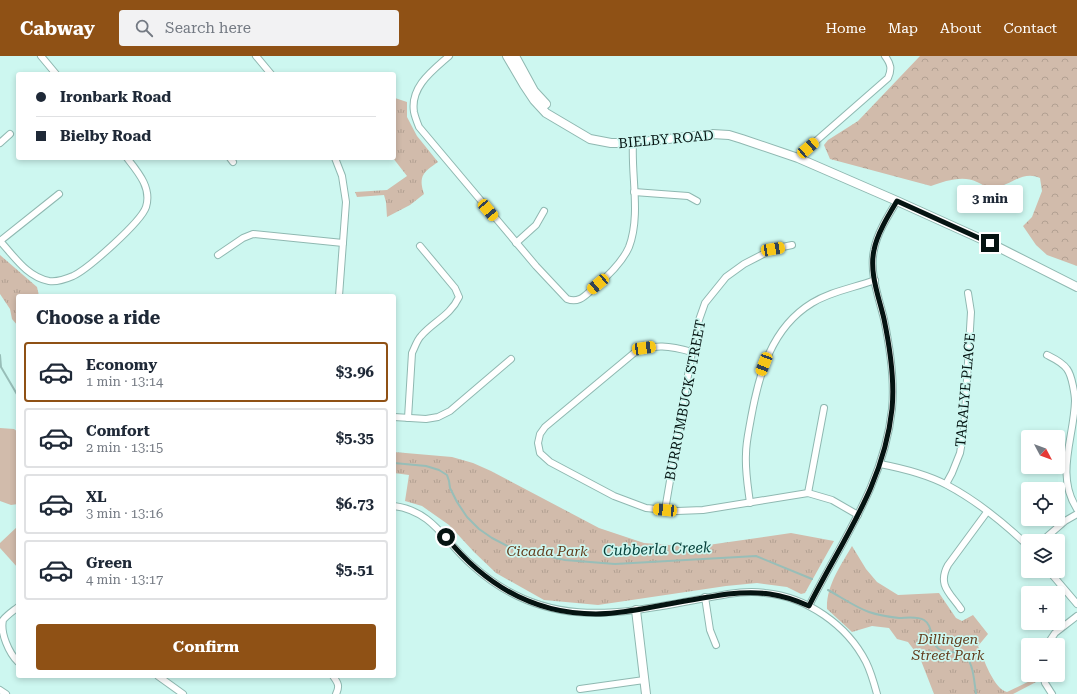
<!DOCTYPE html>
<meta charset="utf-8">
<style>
:root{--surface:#fff;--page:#f2f2f3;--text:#1f2937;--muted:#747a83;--line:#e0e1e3;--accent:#8f5115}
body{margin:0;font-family:"Roboto Serif",serif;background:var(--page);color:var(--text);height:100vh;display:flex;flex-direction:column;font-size:15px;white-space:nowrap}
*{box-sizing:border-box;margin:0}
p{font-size:13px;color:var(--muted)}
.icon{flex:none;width:22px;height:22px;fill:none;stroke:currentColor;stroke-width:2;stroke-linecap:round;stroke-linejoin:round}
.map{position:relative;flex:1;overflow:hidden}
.sheet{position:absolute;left:16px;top:238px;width:380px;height:384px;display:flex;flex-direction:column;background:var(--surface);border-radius:4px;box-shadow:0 2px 6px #0003}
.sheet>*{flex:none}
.banner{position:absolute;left:16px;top:16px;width:380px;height:88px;border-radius:4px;box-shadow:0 2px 6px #0003;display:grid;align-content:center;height:88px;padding:0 20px;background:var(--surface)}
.needle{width:26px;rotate:131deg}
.fabs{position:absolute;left:1021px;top:374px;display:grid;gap:8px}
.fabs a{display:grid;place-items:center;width:44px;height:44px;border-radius:4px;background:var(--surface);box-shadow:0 2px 6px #0003;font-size:20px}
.end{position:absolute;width:18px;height:18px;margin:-9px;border:5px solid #051412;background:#fff;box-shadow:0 0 0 2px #fff}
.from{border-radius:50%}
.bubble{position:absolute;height:28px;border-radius:4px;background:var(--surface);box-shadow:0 2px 6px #0003;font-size:13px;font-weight:700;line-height:28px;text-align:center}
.car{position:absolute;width:12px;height:24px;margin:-12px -6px;border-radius:5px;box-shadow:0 0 3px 1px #0007;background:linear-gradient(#f5c518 24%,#345 0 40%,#f5c518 0 76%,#345 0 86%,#f5c518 0)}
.banner b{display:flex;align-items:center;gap:14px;height:38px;font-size:15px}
.banner b+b{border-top:1px solid var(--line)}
.banner i{width:10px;height:10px;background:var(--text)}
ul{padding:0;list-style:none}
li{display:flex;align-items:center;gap:12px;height:60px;margin:0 8px 6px;padding:0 12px;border:2px solid var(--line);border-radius:4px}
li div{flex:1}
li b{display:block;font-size:15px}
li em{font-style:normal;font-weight:700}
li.active{border-color:var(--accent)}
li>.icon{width:36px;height:36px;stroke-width:1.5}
h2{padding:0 20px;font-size:18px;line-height:48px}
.primary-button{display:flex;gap:8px;margin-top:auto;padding:8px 20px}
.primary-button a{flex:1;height:46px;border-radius:4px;background:var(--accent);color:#fff;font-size:16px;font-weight:700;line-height:46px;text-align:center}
header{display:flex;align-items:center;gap:24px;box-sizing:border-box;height:56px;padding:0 20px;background:var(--accent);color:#fff}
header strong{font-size:19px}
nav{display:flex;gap:22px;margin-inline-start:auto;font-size:14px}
.search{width:280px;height:36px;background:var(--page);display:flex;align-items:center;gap:10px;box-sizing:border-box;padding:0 14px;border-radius:4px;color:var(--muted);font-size:15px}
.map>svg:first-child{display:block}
.grass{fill:#d1bbab}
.forest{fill:url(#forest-crowns)}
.park{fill:url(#park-tufts)}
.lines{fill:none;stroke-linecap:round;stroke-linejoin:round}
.stream{stroke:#98beb8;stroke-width:2}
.minor-casing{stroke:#8fb8b1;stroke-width:8}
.tertiary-casing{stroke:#8fb8b1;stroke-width:10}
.minor{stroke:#fff;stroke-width:6}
.tertiary{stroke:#fff;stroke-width:8}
.route{stroke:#051412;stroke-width:5}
.labels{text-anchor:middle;stroke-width:3.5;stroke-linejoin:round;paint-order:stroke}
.street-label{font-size:14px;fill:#051412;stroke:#cdf7f0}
.park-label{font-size:14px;font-style:italic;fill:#623b1b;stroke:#cdf7f0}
.water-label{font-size:15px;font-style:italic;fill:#07423c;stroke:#cdf7f0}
</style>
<header>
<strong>Cabway</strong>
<div class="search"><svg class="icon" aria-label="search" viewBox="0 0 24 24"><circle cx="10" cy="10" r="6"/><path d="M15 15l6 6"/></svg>Search here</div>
<nav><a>Home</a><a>Map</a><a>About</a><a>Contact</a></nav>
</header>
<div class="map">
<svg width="1077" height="638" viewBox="0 0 1077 638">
<defs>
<pattern id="forest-crowns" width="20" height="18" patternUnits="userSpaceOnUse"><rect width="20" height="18" fill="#d1bbab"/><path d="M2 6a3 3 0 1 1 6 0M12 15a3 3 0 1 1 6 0" fill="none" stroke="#b2a092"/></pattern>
<pattern id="park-tufts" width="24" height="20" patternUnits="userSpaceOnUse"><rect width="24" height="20" fill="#d1bbab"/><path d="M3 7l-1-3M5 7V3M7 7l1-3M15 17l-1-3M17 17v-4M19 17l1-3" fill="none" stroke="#b2a092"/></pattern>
</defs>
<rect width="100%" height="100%" fill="#cdf7f0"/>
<g class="grass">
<polygon points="0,372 14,373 18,376 18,448 11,449 0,445"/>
<polygon points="18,470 18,512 0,492 0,487"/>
</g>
<path class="forest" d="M920,0H1077V210L1047,199L1036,189L1023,170L1032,161L1042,135L1040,122C1022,114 1011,130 993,132C986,133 984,129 977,126C963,119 945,125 931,130L830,103L824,89L828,84L858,65Z"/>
<g class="park">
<path d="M395,42L407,46V61L417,80L438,106C424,116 418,119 424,138L410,149L387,161L386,146L384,139L357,141L355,136L387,134L407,120L393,102Z"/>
<polygon points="0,199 37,231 39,240 18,240 18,270 12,263 10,253 0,238"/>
<polygon points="394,396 452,401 473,407 491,415 599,472 644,487 694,491 791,477 834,485 805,537 801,538 787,531 757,527 726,530 598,549 544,544 496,517 474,496 449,469 422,450 405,445 409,419 394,417"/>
<path d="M852,490L866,513L877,526L898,539L939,537L956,562L962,565L973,559L988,578L978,590C984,603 993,632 1007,636L1036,622L1038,625L1013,638H934L920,602L908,586L897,583L889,572L872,570L852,576L827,553C826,530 841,509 852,490Z"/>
</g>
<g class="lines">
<g class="stream">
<polyline points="0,299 1,311 18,340"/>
<polyline points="394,407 426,410 439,414 447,419 449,425 450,432 457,446 467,461 479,473 492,482 511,492 565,504 615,508 756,500 812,523"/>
<path d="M828,534C841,541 855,551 869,556C878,559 890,561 899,562C906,562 917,560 924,564C934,570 929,586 939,593C946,597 953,595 960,597C974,601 974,626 976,638"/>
</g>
<g class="minor-casing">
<g id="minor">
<polyline points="41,0 56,18"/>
<polyline points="256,0 271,18"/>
<path d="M449,0C432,15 410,31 414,56C415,61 417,66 419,71L536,210L567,243C580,248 586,238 595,231C608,220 622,207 629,191C641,159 631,120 633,87"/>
<polyline points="0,87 10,78"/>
<polyline points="230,102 233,106"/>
<polyline points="335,102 342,120 346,146 339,240"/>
<path d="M798,102L808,92L888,22C892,13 891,8 885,0"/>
<polyline points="634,136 688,140 697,145"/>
<path d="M0,185C14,200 27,221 49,225C56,226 66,223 73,220C88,213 141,166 146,151C152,132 138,116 127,102"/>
<polyline points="0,185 59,138"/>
<polyline points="516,187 536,169 544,155"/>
<polyline points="218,199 243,182 253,178 343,187"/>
<path d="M692,296C671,290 653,287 634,297L545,371L540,378L538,387L540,397L550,406L614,440L646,452L677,455L703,454L808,437L832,444L858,459"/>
<path d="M1047,299C1053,302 1062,306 1067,313C1070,317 1072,325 1073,330C1074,335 1075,340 1075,345C1074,382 1055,419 1077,453"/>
<polyline points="394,361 426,363 438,361 450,355 511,303"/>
<path d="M408,362L412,297C415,291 417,284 421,280C434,265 450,260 459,241L455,232L420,190"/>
<path d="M880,408C901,412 928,419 947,429C977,445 1004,467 1028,490"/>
<polyline points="946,428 952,417 960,397 964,374 971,256 968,237"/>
<polyline points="808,437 824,352"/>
<path d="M750,447C748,431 745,415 746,398C746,386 749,374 751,362C759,318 771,272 812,247C831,235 854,232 875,224"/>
<path d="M394,450C433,455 445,486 472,509C552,582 634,554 728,538C741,536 753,535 765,537C807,541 847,569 866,606C871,616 874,627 877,638"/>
<polyline points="665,454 692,296 699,264 705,247 726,221 744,208 773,193 792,189"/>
<polyline points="1042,485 1065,465 1077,458"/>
<polyline points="1049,515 1077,548"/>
<polyline points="705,541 710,574 716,589"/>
<path d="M809,550C842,484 884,428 892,353C895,323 890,292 884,263C879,242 869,217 874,194C877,177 888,160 897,145"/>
<path d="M18,551C13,555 7,559 3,564C0,577 9,597 18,606"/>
<path d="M961,553C950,537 937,529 948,509L987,456"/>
<polyline points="1047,589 1055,577 1077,560"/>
<polyline points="1043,619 1045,627 1052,638"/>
<polyline points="158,620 183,638"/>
<path d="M333,620C338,627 340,630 336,638"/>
<polyline points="580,633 644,624"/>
<polyline points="0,634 6,638"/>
</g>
</g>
<g class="tertiary-casing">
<g id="tertiary">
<polyline points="507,0 524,29 534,44 546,57 590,83 611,87 633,87 712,78 729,79 742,83 798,102 897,145 990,187 1077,231"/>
<polyline points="515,0 534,35 546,48"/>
<polyline points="636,554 646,638"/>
</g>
</g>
<use href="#minor" class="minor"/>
<use href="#tertiary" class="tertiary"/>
</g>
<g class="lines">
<path class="route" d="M446,481C484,528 534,558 596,558C613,558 630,555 647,552C674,547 701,542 728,538C760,535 780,537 809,550C842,484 884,429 892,353C895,323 890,292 884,263C879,241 869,217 874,194C877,178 888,160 897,145L990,187"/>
</g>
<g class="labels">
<g class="street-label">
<text transform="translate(666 83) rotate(-5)" y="5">BIELBY ROAD</text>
<text transform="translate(965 334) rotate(-85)" y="5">TARALYE PLACE</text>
<text transform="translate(685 344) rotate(-79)" y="5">BURRUMBUCK STREET</text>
</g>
<g class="park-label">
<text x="547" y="500">Cicada Park</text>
<text x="948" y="588">Dillingen<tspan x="948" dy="16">Street Park</tspan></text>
</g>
<g class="water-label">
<text transform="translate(657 493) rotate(-2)" y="5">Cubberla Creek</text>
</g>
</g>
</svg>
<div class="fabs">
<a><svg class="needle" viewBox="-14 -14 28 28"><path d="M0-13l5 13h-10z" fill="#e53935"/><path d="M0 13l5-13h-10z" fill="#747a83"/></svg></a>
<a><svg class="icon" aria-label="locate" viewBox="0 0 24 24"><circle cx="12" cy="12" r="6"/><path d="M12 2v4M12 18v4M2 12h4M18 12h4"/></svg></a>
<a><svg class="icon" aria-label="layers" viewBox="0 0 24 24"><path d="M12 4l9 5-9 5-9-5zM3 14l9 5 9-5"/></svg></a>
<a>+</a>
<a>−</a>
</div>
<i class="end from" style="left:446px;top:481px"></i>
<i class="end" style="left:990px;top:187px"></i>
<div class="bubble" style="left:957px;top:129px;width:66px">3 min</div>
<i class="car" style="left:808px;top:92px;rotate:49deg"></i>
<i class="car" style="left:488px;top:154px;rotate:140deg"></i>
<i class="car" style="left:773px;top:193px;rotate:80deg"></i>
<i class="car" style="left:598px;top:228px;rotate:230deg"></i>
<i class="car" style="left:644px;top:292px;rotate:82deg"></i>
<i class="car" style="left:764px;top:308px;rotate:201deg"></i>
<i class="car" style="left:665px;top:454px;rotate:275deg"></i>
<div class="banner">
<b><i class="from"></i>Ironbark Road</b>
<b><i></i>Bielby Road</b>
</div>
<section class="sheet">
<h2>Choose a ride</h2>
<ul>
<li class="active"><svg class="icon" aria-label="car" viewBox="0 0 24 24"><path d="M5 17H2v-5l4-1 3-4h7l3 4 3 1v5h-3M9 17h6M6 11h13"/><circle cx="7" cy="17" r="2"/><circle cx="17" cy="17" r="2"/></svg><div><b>Economy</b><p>1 min · 13:14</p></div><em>$3.96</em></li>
<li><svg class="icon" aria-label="car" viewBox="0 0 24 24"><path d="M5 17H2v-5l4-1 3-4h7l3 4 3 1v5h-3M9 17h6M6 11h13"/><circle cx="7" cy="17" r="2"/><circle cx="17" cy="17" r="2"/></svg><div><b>Comfort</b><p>2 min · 13:15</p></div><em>$5.35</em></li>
<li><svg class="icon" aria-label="car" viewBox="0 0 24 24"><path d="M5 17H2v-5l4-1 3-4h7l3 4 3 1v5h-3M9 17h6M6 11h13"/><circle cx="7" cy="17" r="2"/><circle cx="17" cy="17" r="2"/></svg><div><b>XL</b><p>3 min · 13:16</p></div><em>$6.73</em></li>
<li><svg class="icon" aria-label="car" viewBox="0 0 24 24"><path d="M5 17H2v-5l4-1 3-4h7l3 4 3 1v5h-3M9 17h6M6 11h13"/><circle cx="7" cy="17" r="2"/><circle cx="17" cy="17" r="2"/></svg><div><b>Green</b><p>4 min · 13:17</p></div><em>$5.51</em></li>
</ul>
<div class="primary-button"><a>Confirm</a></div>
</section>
</div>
